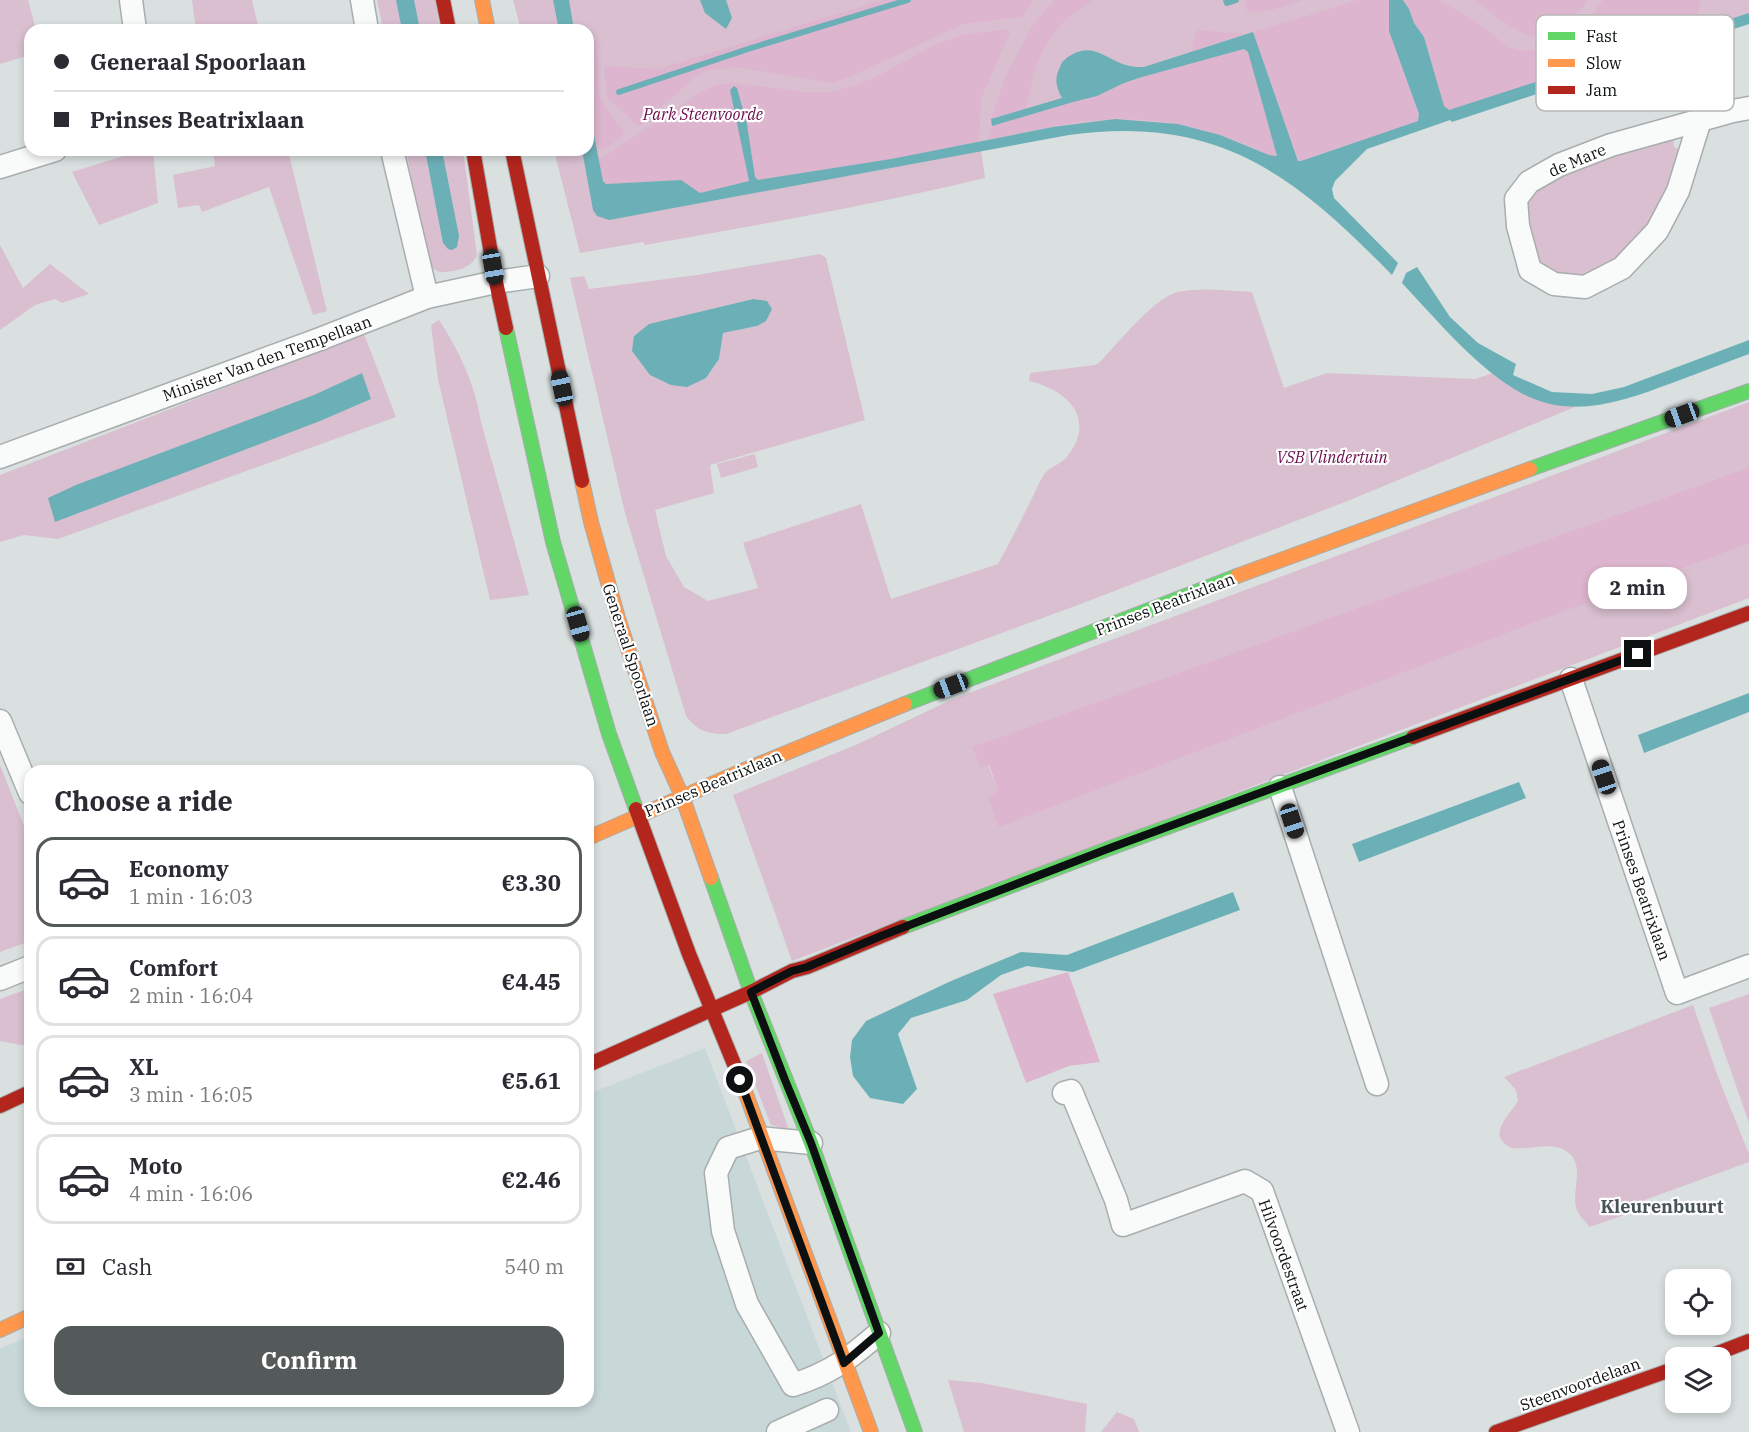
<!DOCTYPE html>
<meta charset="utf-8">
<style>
:root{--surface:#fff;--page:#f7f7f7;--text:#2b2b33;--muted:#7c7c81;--line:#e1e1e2;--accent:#545959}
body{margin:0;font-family:"IBM Plex Serif",serif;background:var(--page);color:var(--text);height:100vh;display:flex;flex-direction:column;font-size:22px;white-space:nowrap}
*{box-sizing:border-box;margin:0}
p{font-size:20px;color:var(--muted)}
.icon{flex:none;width:33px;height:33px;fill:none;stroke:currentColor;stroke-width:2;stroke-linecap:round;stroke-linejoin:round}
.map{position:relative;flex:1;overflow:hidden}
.sheet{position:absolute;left:24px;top:765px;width:570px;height:642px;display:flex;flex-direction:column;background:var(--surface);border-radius:18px;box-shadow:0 3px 9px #0003}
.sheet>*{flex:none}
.guide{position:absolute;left:24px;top:24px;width:570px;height:132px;border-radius:18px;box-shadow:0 3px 9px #0003;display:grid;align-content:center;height:132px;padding:0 30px;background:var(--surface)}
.controls{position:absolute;left:1665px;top:1269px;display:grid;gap:12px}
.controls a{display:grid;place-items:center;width:66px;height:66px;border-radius:12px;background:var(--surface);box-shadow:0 3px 9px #0003;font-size:30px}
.end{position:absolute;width:27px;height:27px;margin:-14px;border:8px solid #0c1010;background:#fff;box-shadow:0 0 0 3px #fff}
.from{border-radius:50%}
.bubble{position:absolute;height:42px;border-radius:18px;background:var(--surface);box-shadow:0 3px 9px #0003;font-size:20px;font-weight:800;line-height:42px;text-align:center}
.car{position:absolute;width:18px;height:36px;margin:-18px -9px;border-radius:8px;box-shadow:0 0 4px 2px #0007;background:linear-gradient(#222 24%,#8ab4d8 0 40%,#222 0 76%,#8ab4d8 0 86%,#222 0)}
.guide b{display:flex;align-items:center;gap:21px;height:57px;font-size:22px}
.guide b+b{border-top:2px solid var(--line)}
.guide i{width:15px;height:15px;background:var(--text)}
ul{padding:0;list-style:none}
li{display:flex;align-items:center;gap:18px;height:90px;margin:0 12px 9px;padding:0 18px;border:3px solid var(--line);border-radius:18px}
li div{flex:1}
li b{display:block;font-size:22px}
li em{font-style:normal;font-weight:800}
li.active{border-color:var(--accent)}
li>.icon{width:54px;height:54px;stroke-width:1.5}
h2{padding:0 30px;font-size:27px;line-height:72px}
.pay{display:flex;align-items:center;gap:15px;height:66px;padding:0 30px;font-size:22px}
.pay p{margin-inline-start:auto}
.button{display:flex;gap:12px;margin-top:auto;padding:12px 30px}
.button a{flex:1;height:69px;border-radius:18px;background:var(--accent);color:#fff;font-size:24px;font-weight:800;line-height:69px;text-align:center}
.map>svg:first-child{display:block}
.built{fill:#c8d8d9}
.green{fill:#d9bfd0;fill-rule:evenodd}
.forest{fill:#ddb5ce}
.water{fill:#6cb0b7}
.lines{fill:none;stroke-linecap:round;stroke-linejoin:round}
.stream{stroke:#6cb0b7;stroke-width:6}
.street-casing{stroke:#a8adad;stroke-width:25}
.fast-casing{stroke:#a8adad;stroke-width:16}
.slow-casing{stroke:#a8adad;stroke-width:16}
.jam-casing{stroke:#a8adad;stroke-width:16}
.street{stroke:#f9fafa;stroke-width:22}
.fast{stroke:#63d668;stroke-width:14}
.slow{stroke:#ff974d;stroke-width:14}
.jam{stroke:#b3261e;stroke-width:14}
.route{stroke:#0c1010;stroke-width:8}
.labels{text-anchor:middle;stroke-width:4.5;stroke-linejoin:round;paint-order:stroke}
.park-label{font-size:16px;font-style:italic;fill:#6a0d4e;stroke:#fff}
.street-label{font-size:16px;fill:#0c1010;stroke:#fff}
.neighbourhood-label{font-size:18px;font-weight:bold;fill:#485355;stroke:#fff}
.key{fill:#fff;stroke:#b6b7b7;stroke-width:1.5}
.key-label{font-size:16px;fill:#0c1010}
</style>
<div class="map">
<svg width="1749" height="1432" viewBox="0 0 1749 1432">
<rect width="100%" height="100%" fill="#dae0e0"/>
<polygon class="built" points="705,1048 851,1432 0,1432 0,1349 30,1335 30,1401 588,1401 588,1094"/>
<g class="green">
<polygon points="0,0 28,0 36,30 30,30 30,55 0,64"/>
<polygon points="192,0 252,0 259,30 196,30"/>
<polygon points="377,0 435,0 440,30 383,30"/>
<path d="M513,0H1749V17L1300,171L1180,129L1090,124L979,151H981L985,178C873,205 758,225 645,245L643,242L580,253L554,150H588V30H521Z"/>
<polygon points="1673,136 1674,147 1688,152 1656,219 1603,273 1567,280 1537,262 1524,213 1529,194 1551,176"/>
<polygon points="143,150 153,150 158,203 99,225 72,172"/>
<polygon points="213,150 288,150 327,311 313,315 269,187 202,212 199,205 178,208 173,175 215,166"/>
<path d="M406,150H463L477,255C472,268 455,272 442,272C436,272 432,267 428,265Z"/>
<polygon points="0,245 23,288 50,264 89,294 62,303 55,299 35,305 0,330"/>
<path d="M820,254L826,258L865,420L710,465L714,493L655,510L666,556L684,587L708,601L758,588L743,543L861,504L891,599L998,564C1009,544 1020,523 1030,502C1035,493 1039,482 1045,473C1050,467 1061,464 1067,457C1097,419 1068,390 1029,381L1030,373L1095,365L1100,362C1117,344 1156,296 1178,292C1202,287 1229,291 1252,292L1284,388L1327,373L1475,379L1493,373C1522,395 1538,402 1575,407L1345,502L1078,605L726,734C709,735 696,730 686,716L625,513L570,278L584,276L589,289L697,275ZM753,299L757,326L723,333L719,359L706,378L634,336L650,324Z"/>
<path d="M439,320C460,352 475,385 481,422L529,595L490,600L438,379L431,325Z"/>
<polygon points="364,334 396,417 58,539 24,535 0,542 0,475"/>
<polygon points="1749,402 1749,467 973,747 988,765 998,790 988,797 1117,780 1526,625 1749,544 1749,598 792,961 733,795 858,744 953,699"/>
<polygon points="755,454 758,467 721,478 717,464"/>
<polygon points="0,765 30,841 30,941 0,952"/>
<polygon points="30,988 30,1045 20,1045 0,1041 0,999"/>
<polygon points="1749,994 1749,1123 1709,1008"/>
<path d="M1693,1005L1718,1077L1749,1154V1162L1631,1205L1627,1214L1590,1227C1585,1221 1578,1215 1576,1207C1571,1188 1589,1159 1560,1148C1546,1143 1527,1150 1512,1148C1485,1136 1509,1116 1518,1101L1516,1090L1504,1077Z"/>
<polygon points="762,1053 789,1130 771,1125 746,1061"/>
<polygon points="948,1380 982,1383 1087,1404 1085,1432 964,1432"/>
<polygon points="1117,1412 1134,1419 1139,1432 1101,1432"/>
</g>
<g class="forest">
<polygon points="883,0 1033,0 1022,17 963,24 863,71 833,83 742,68 708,70 694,78 639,127 607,97 604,66 658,69"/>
<path d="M1054,0H1094C1067,14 1046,38 1036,66C1031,80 1031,95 1026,108L991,119L1005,77L1032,26Z"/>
<polygon points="1244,0 1303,0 1272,10 1248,13"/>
<polygon points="1358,0 1389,0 1389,31 1419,115 1418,121 1299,161 1253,32"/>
<polygon points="1403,0 1439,0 1478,23 1508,47 1522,51 1551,49 1568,42 1589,19 1603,0 1700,0 1698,13 1703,28 1449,110 1444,106 1424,37 1414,23 1409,9"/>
<polygon points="1474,0 1587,0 1583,8 1550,34 1528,36 1506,24"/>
<polygon points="1008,29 1010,32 981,99 979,142 891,159 758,180 755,177 747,124 737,88 749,179 746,183 699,194 681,180 606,184 603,181 598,158 607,155 701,92 716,85 733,83 806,92 828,92 853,86 876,77 934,45 963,35"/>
<polygon points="1196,30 1245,34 1192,51"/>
<polygon points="588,39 597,40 599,95 612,117 624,132 623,136 608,147 597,150 588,104"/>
<path d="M1244,49L1248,51L1277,156L1269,155C1222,131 1168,118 1115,119C1072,120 1030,132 988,139L992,126L1073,102L1097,96L1124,83L1142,77Z"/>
<polygon points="1749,467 1749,544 1527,625 999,827 988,797 998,790 989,765 981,767 972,747"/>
<polygon points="1068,972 1100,1062 1069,1066 1026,1083 993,994"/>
</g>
<g class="water">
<polygon points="396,0 414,0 420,30 402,30"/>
<polygon points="553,0 569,0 574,30 559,30"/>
<polygon points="700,0 726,0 732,18 726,29 705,13"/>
<path d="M1389,0H1403L1409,9L1414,23L1424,37L1444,106L1449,110L1749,13V24L1452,122L1450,120L1367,149L1335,181L1332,189L1334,198L1398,263L1392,275C1293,174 1218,115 1069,135L609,220L597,216L593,210L582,150H588V104L603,181L606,184L681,180L700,193L749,181L730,90L734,86L737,88L747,124L755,177L758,180L891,159L1053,127L1115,119L1178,124L1220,135L1269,155L1277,156L1248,52L1244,49L1142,77L1124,83L1097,96L1073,102L992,126L991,119L1062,98C1056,87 1054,79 1060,67C1062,61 1067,57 1073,54C1095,42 1109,62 1130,66C1134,67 1139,67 1144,67L1253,32L1298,161H1301L1418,121L1419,114L1389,31Z"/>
<polygon points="425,150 442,150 459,236 457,247 452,250 448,249 443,243"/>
<path d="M1417,267L1450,317L1478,343L1516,364L1513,375L1552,392L1592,394L1624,387L1749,340V354C1723,364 1698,373 1672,383C1623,401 1573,420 1523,394C1479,371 1436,319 1402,283L1406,273Z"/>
<polygon points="753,299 767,301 772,309 766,321 757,326 723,333 719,359 706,378 687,387 671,385 650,375 632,351 634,336 649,324"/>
<polygon points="362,373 371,399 320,421 55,522 48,498 76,485 314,395"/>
<polygon points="1749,693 1749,712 1644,753 1638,735"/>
<polygon points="1519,782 1526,798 1359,862 1352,844"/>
<polygon points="1233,892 1240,910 1073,972 1027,966 1001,975 967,1000 911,1018 898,1034 917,1089 903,1104 870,1098 853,1076 850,1057 852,1040 866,1021 951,981 1021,952 1067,955"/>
</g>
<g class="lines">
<g class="stream">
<polyline points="1226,0 1227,3 1236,0"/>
<polyline points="619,92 748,49 908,0"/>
</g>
<g class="street-casing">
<g id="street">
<polyline points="131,0 135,30"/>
<polyline points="362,0 367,30"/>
<polyline points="1700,120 1678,191 1657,231 1622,268 1585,287 1554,284 1530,270 1518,226 1516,199 1529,182 1559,165 1611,145 1733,111 1749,108"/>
<polyline points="392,150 427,297"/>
<polyline points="0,167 55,150"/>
<polyline points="0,457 320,339 427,297 496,282 538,276"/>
<polyline points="1571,679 1677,993 1749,966"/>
<polyline points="0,721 30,793"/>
<polyline points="1280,787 1377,1084"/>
<polyline points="0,979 30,967"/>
<polyline points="1064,1093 1071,1091 1116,1200 1123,1225 1245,1181 1262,1191 1348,1432"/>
<path d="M811,1143L760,1138L728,1148L716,1173L723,1231L747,1304L793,1385C831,1373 850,1358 879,1333"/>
<polyline points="778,1432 827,1410"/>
</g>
</g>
<g class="fast-casing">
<g id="fast">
<polyline points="506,328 553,542 609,734 636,809"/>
<polyline points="1530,469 1749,391"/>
<polyline points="905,704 1237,576"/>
<polyline points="711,878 751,992 811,1143 915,1432"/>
<polyline points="903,927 1110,848 1413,737"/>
</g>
</g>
<g class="slow-casing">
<g id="slow">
<polyline points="482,0 488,30"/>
<polyline points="582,481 591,522 618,618 662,752 682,796 711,878"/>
<polyline points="1237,576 1530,469"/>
<polyline points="588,838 730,776 905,704"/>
<polyline points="743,1086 871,1432"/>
<polyline points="0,1330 30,1316"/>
</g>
</g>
<g class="jam-casing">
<g id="jam">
<polyline points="443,0 449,30"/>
<polyline points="473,150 496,282 506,328"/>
<polyline points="512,150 582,481"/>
<polyline points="1413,737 1749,613"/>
<polyline points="636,809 689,954 743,1086"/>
<polyline points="588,1065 751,992 792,971 807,967 903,927"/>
<polyline points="0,1106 30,1092"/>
<polyline points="1705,1358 1749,1341"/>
<polyline points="1496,1432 1676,1368"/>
</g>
</g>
<use href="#street" class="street"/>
<use href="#fast" class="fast"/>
<use href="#slow" class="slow"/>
<use href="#jam" class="jam"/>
</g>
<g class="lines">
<polyline class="route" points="740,1080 844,1363 879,1333 811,1143 785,1080 751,992 792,971 807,967 881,936 1110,848 1638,654"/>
</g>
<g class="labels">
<g class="park-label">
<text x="703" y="120">Park Steenvoorde</text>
<text x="1332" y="463">VSB Vlindertuin</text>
</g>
<g class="street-label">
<text transform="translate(1577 160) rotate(-23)" y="6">de Mare</text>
<text transform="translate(267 358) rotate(-20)" y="6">Minister Van den Tempellaan</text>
<text transform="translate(1165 604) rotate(-21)" y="6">Prinses Beatrixlaan</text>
<text transform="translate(631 655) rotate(72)" y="6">Generaal Spoorlaan</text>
<text transform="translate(713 783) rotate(-23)" y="6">Prinses Beatrixlaan</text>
<text transform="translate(1642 890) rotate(71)" y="6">Prinses Beatrixlaan</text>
<text transform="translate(1284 1255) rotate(70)" y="6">Hilvoordestraat</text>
<text transform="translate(1580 1384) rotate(-20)" y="6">Steenvoordelaan</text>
</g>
<g class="neighbourhood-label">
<text x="1662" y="1213">Kleurenbuurt</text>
</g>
</g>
<rect x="1536" y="15" width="198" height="96" rx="9" class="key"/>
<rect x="1548" y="32" width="27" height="8" fill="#63d668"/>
<rect x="1548" y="59" width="27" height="8" fill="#ff974d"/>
<rect x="1548" y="86" width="27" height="8" fill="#b3261e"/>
<g class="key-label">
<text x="1586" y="42">Fast</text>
<text x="1586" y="69">Slow</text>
<text x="1586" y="96">Jam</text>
</g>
</svg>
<div class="controls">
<a><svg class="icon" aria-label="locate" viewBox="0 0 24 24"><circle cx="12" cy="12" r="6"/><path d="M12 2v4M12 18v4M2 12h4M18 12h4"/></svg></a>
<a><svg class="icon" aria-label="layers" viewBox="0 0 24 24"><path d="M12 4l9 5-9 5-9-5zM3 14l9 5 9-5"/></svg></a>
</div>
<i class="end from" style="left:740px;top:1080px"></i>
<i class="end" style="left:1638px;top:654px"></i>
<div class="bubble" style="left:1588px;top:567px;width:99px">2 min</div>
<i class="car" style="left:493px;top:267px;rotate:170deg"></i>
<i class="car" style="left:562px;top:388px;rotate:348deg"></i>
<i class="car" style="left:1682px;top:415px;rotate:250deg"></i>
<i class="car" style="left:578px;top:624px;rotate:164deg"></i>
<i class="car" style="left:951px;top:686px;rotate:249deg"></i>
<i class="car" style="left:1604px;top:777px;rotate:341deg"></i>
<i class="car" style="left:1292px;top:821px;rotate:162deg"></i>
<div class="guide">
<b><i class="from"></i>Generaal Spoorlaan</b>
<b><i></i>Prinses Beatrixlaan</b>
</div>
<section class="sheet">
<h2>Choose a ride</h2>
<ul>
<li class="active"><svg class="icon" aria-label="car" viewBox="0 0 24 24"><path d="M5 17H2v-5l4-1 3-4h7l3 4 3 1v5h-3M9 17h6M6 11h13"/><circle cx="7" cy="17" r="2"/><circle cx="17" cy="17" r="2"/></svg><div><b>Economy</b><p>1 min · 16:03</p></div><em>€3.30</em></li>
<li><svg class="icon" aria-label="car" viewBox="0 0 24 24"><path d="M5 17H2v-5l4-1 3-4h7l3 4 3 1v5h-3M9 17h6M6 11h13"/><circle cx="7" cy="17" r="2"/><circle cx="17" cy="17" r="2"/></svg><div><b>Comfort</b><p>2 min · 16:04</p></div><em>€4.45</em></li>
<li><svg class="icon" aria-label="car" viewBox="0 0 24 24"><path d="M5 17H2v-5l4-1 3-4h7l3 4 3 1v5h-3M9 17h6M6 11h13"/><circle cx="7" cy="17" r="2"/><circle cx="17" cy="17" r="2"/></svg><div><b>XL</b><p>3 min · 16:05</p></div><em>€5.61</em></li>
<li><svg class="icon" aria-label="car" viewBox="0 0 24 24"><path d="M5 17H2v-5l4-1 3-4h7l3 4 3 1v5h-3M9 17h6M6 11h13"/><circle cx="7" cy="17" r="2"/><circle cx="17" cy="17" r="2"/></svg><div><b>Moto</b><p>4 min · 16:06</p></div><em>€2.46</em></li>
</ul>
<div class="pay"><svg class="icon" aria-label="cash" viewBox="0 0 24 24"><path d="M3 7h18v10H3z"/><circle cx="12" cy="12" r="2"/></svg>Cash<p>540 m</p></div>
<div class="button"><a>Confirm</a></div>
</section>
</div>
